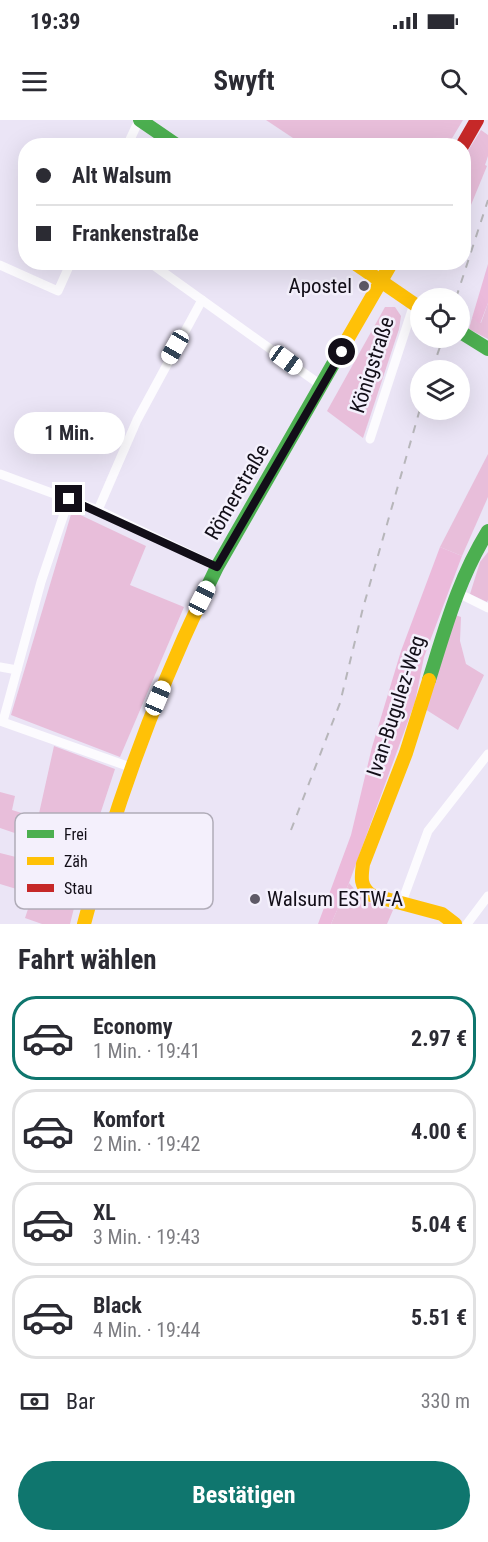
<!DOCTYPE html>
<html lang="de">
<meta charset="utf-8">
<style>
:root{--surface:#fff;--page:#f2f2f3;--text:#2b2b33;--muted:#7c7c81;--line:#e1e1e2;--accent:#0f766e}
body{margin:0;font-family:"Roboto Condensed",sans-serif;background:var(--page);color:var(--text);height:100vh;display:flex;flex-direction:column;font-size:22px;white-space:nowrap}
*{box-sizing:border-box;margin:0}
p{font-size:20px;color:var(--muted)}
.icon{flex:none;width:33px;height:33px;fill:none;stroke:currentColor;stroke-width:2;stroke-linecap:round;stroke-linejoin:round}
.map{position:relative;height:804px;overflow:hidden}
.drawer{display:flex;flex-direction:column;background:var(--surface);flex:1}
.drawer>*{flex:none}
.banner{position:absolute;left:18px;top:18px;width:453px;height:132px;border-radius:24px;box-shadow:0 6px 24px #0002;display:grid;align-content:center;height:132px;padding:0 18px;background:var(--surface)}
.fabs{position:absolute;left:410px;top:168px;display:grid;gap:12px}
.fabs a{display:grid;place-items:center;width:60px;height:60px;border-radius:50%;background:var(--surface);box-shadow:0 6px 24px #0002;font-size:30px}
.end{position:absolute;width:27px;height:27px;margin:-14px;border:8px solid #120e18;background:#fff;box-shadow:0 0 0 3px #fff}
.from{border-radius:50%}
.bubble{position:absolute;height:42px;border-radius:21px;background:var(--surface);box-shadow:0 6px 24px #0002;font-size:20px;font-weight:700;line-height:42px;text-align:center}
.car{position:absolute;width:18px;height:36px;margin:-18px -9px;border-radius:8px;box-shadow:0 0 4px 2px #0007;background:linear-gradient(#fff 24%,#345 0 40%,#fff 0 76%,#345 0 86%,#fff 0)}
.banner b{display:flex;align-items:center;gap:21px;height:57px;font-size:22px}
.banner b+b{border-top:2px solid var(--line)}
.banner i{width:15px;height:15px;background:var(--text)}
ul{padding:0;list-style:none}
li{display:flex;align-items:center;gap:18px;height:84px;margin:0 12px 9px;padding:0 6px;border:3px solid var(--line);border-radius:24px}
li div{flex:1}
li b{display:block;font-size:22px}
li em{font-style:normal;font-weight:700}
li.on{border-color:var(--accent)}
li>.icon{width:54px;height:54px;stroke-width:1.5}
h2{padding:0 18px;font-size:27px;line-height:72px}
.pay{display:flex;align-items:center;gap:15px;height:66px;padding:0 18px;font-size:22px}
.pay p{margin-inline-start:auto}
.action{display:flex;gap:12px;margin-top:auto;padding:12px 18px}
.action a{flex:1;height:69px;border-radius:36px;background:var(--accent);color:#fff;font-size:24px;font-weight:700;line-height:69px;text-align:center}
.status{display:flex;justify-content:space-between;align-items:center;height:42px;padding:0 30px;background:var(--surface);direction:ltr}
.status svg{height:16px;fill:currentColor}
header{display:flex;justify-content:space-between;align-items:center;height:78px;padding:0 18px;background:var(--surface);font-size:27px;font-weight:700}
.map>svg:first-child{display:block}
.green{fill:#e8beda}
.forest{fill:#ebbadb}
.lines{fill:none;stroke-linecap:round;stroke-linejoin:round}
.street{stroke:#fcfbfe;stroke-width:9}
.fast{stroke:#4caf50;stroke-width:14}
.slow{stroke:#ffc107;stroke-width:14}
.jam{stroke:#c62828;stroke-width:14}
.rail{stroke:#b7b6ba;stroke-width:2;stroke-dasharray:8 8;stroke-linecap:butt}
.route{stroke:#120e18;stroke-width:8}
.poi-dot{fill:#5e5966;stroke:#f4f0fc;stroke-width:2}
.labels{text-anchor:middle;stroke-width:5;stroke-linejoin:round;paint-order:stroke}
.poi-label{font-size:21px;fill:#120e18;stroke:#f4f0fc;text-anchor:end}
.street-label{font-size:21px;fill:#120e18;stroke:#f4f0fc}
.key{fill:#f4f0fc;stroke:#b0acb8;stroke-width:1.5}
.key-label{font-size:16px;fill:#120e18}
</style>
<div class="status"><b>19:39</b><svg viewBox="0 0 49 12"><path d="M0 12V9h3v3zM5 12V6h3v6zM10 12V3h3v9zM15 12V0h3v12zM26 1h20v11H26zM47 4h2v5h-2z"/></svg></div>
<header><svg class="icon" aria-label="menu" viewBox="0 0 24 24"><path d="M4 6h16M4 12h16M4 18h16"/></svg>Swyft<svg class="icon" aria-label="search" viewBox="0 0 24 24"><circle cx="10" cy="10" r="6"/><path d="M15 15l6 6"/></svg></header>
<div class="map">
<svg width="488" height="804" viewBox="0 0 488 804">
<rect width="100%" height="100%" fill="#ebe5f6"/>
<g class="green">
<polygon points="266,0 463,0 448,25 325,26 315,19 305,19 302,24"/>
<polygon points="481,10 488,15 488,36 485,45 487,46 464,102 464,37"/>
<polygon points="488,183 488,219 469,209 472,198 481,203"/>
<polygon points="385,187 395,187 401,196 399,209 363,318 327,291"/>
<polygon points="488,334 488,377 462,436 440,427"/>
<polygon points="72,391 146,426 130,465 184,487 120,637 11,595"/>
<polygon points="488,432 488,480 487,482 470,474 480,442"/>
<polygon points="453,494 461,497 460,521 466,544 484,555 458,610 425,589"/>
<polygon points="54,626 115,649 89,728 70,804 42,804 25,798 33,774 0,764 0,733 40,743 44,723 0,708 0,672 15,676 12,690 38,698"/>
<polygon points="349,763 365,781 393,790 387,804 331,804"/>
</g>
<g class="forest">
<polygon points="488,144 488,183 480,204 472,198"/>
<polygon points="440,427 462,436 424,537 415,582 349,763 331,804 318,804 351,715 372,627 401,531"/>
</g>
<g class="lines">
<g class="street">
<polyline points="127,26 139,0"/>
<polyline points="149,142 322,266"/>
<polyline points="0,145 58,171 71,142"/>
<polyline points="370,319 414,184"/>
<polyline points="0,354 98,390 217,447"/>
<polyline points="98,390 137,300 202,180"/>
<polyline points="456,472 488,488"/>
<polyline points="0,547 17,550"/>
<polyline points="0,601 130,647"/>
<polyline points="3,601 41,462 69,379"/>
<polyline points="402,782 428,711 488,634"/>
<polyline points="467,804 488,776"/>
</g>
<g class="fast">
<polyline points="140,0 178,26"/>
<polyline points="459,211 488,229"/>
<polyline points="203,476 217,447 340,232"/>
<path d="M429,560C446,506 458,460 488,411"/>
</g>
<g class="slow">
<polyline points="353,142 420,188"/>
<polyline points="340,232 392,142"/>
<path d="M429,560L406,633L363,744C361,758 360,766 371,775L442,794L455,804"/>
<path d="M84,804C113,691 153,582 203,476"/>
</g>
<polyline class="jam" points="462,26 477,0"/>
<g class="rail">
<polyline points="456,178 488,80"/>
<polyline points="432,250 443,218"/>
<polyline points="291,710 340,583 363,488 420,289"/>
</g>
</g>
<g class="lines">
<polyline class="route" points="69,379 217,447 342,232"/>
</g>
<g class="poi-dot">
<circle cx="364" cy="166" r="6"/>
<circle cx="255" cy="779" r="6"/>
</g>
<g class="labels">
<g class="poi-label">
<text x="352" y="173">Apostel</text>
<text x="267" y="786" text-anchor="start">Walsum ESTW-A</text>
</g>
<g class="street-label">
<text transform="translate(372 245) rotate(-72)" y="7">Königstraße</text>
<text transform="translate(237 372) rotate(-60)" y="7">Römerstraße</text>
<text transform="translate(396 586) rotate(-72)" y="7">Ivan-Bugulez-Weg</text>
</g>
</g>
<rect x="15" y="693" width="198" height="96" rx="9" class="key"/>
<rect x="27" y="710" width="27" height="8" fill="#4caf50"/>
<rect x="27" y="737" width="27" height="8" fill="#ffc107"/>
<rect x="27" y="764" width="27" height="8" fill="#c62828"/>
<g class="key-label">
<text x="64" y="720">Frei</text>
<text x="64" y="747">Zäh</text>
<text x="64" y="774">Stau</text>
</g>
</svg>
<div class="fabs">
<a><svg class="icon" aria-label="locate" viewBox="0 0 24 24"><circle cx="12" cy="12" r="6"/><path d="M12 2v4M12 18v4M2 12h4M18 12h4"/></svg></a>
<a><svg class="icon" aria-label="layers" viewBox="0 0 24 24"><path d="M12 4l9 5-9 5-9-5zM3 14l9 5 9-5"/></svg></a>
</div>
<i class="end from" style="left:342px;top:232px"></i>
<i class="end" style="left:69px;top:379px"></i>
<div class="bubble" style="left:14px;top:292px;width:111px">1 Min.</div>
<i class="car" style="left:175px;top:227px;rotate:210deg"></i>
<i class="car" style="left:286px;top:240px;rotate:126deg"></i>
<i class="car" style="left:202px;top:478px;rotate:27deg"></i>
<i class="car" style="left:158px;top:578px;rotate:23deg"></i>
<div class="banner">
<b><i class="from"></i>Alt Walsum</b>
<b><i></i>Frankenstraße</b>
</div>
</div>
<section class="drawer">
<h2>Fahrt wählen</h2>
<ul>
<li class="on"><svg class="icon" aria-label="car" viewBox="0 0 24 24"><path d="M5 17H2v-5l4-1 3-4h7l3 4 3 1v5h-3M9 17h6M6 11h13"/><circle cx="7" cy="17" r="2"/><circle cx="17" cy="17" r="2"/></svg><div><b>Economy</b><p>1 Min. · 19:41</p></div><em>2.97 €</em></li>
<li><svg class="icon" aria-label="car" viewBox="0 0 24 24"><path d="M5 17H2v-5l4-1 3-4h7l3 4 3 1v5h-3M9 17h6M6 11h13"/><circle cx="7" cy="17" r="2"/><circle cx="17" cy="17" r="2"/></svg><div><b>Komfort</b><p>2 Min. · 19:42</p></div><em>4.00 €</em></li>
<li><svg class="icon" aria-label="car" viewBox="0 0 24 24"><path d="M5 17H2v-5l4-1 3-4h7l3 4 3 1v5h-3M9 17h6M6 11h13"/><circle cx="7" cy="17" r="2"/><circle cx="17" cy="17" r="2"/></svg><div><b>XL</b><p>3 Min. · 19:43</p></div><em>5.04 €</em></li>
<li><svg class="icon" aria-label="car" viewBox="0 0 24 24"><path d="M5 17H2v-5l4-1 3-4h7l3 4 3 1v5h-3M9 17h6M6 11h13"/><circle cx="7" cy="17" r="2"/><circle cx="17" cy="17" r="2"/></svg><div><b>Black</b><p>4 Min. · 19:44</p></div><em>5.51 €</em></li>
</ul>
<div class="pay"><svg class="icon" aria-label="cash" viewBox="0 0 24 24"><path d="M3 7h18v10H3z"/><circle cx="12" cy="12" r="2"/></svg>Bar<p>330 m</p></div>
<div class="action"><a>Bestätigen</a></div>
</section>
